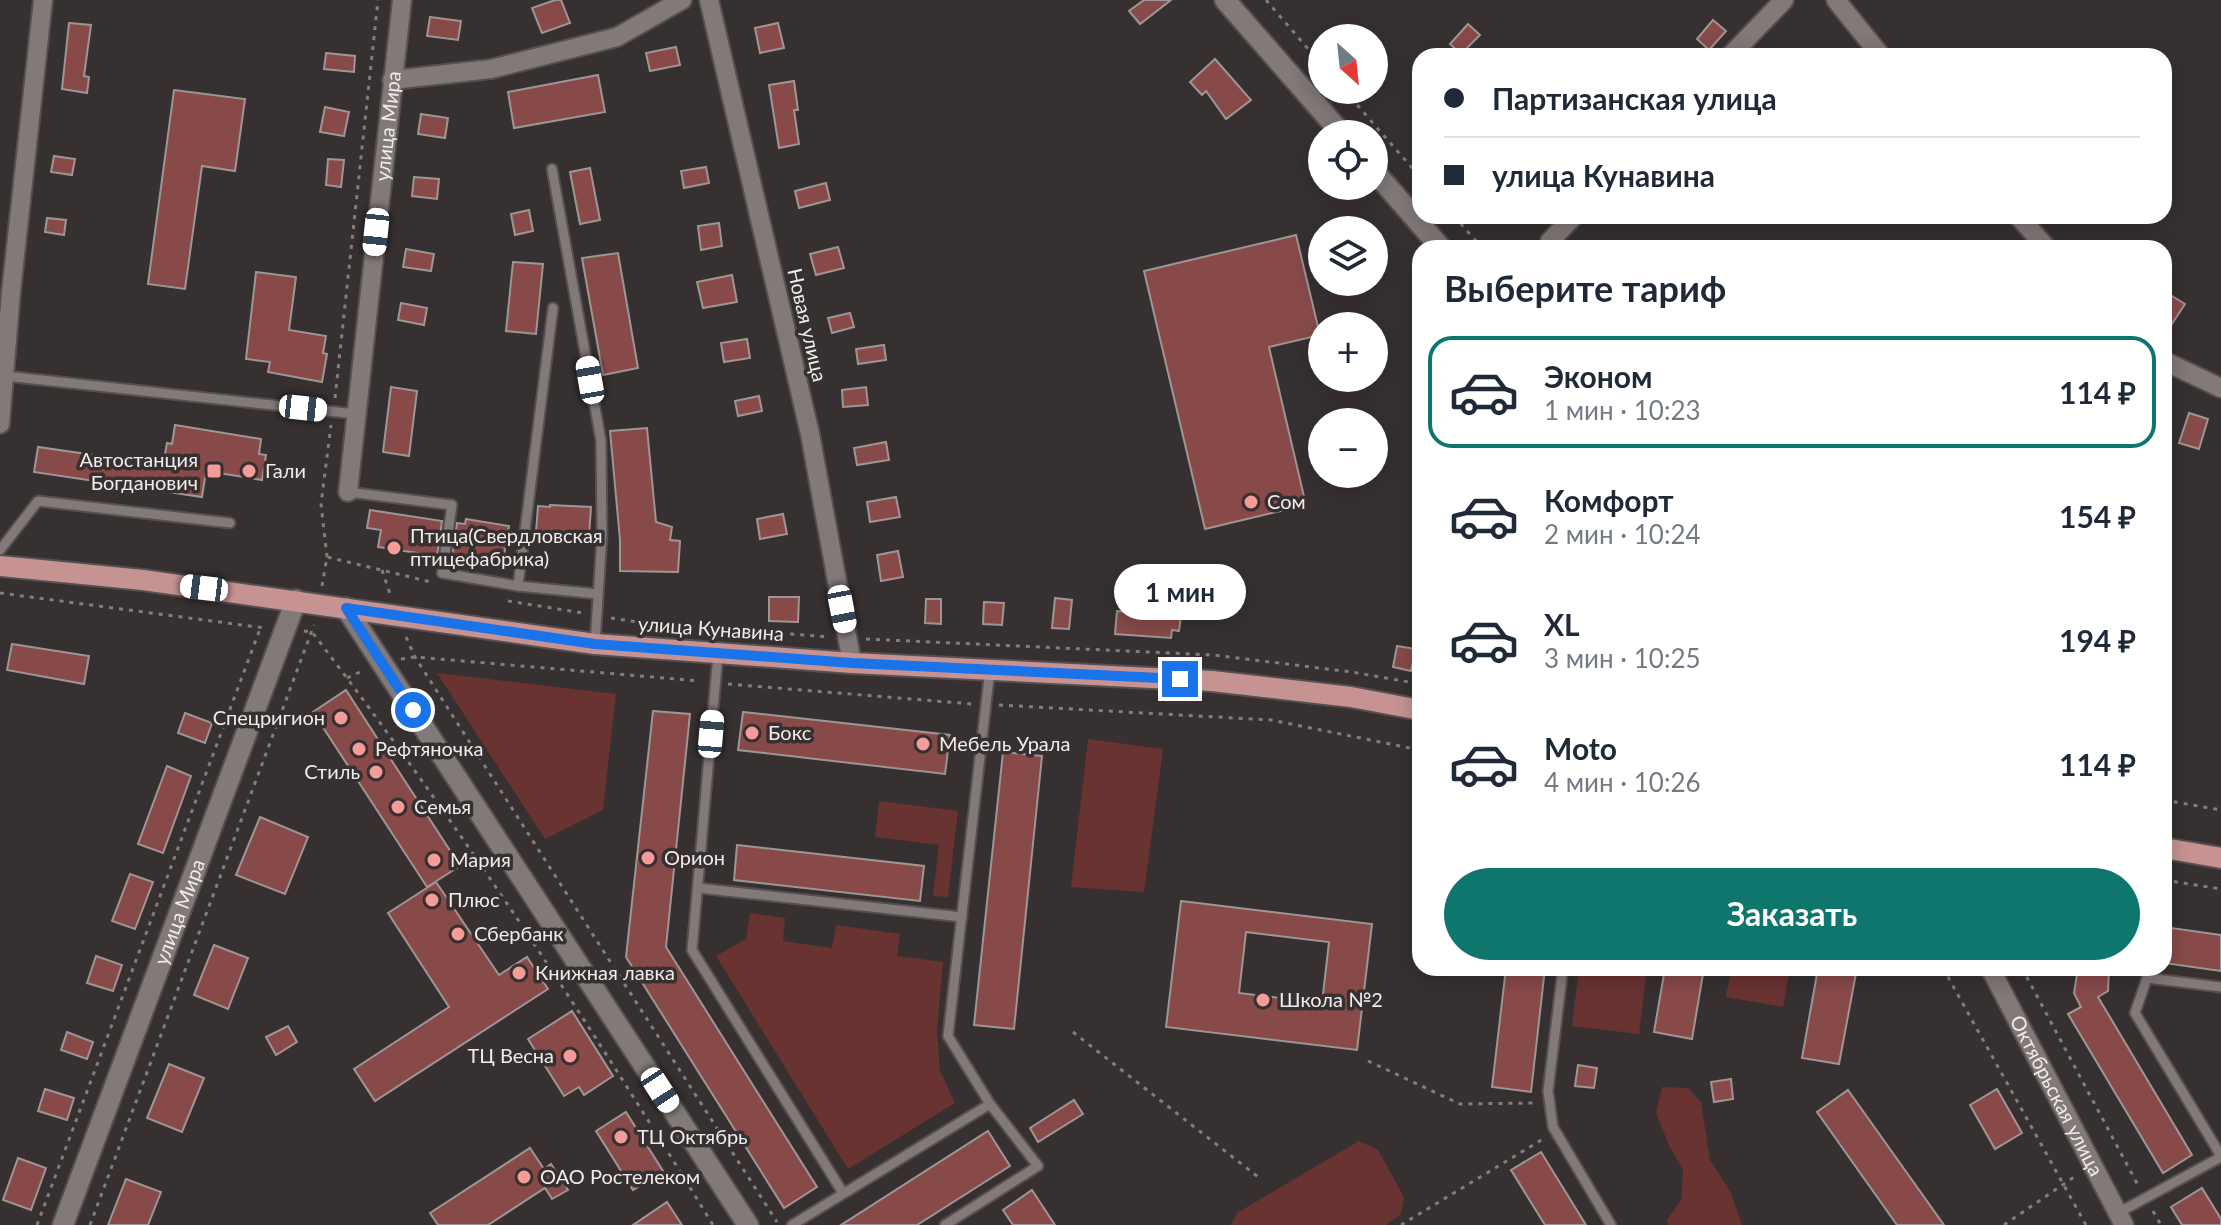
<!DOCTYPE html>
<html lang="ru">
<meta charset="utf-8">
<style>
:root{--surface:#fff;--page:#f6f6f7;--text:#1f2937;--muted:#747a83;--line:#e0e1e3;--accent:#0f766e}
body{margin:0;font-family:Lato,sans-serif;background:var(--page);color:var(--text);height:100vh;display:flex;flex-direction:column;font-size:30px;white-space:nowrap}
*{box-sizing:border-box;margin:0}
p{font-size:26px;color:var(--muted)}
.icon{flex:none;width:44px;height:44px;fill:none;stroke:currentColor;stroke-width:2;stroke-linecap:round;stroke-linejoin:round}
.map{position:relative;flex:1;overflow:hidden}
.panel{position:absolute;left:1412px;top:240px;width:760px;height:736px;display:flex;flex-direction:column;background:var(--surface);border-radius:24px;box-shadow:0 4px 20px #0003}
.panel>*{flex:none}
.banner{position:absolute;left:1412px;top:48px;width:760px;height:176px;border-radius:24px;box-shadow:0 4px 20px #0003;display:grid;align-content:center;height:176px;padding:0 32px;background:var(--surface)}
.needle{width:52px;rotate:153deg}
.controls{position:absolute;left:1308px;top:24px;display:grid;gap:16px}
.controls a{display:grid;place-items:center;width:80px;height:80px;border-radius:50%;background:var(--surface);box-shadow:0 4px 20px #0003;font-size:40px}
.end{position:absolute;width:36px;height:36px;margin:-18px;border:10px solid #1a73e8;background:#fff;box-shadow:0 0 0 4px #fff}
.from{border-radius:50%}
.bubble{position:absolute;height:56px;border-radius:28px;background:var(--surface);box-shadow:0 4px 20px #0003;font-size:26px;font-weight:700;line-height:56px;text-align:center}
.car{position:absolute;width:24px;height:48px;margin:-24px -12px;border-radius:10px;box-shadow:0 0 6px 2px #0007;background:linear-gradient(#fff 24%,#345 0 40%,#fff 0 76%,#345 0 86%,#fff 0)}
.banner b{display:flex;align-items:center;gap:28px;height:76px;font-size:30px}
.banner b+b{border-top:2px solid var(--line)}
.banner i{width:20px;height:20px;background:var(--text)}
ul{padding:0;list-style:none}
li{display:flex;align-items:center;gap:24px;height:112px;margin:0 16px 12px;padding:0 16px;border:4px solid transparent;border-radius:24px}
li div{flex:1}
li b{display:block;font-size:30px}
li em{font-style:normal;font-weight:700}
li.current{border-color:var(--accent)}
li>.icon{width:72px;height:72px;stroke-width:1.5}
h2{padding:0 32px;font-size:36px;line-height:96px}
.action{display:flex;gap:16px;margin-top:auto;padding:16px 32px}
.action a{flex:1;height:92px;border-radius:48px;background:var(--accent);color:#fff;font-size:32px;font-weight:700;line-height:92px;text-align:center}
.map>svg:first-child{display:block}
.green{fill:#693332}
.building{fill:#874a49;stroke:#9e9695;stroke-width:2;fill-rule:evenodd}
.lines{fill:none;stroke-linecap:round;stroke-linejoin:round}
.service-casing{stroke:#554f4f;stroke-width:13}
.minor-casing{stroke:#554f4f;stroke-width:22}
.tertiary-casing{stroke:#554f4f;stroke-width:24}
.secondary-casing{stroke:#554f4f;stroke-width:24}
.primary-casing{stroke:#554f4f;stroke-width:24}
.path{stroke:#837d7c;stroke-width:3;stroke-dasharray:4 6;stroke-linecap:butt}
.service{stroke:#827979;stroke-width:9}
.minor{stroke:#827979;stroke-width:18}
.tertiary{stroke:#827979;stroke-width:20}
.secondary{stroke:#827979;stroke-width:20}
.primary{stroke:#c69392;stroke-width:20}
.route{stroke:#1a73e8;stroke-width:10}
.poi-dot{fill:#f59b99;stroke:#373030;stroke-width:3}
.labels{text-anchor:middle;stroke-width:7;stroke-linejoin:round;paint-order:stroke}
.street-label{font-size:20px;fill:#f0eceb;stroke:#373030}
.poi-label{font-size:20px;fill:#f0eceb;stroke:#373030;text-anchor:start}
</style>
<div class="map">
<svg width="2221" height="1225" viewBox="0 0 2221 1225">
<rect width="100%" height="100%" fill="#373030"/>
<g class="green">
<polygon points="437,673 616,694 603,810 545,839"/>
<polygon points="1088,739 1163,749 1144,892 1071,887"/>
<polygon points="879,801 958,811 948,897 933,896 939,845 875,837"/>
<polygon points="750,913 785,918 783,941 832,948 836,925 900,934 897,956 943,962 937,1030 940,1071 955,1103 848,1169 716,956 746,939"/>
<polygon points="1579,968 1647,968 1639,1034 1572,1026"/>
<polygon points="1731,968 1790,968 1783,1007 1726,997"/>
<polygon points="1662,1087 1688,1088 1701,1102 1710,1160 1731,1193 1742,1225 1668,1225 1667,1220 1681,1200 1683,1170 1669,1145 1656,1113"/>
<polygon points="1359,1141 1378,1150 1404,1197 1401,1214 1386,1225 1231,1225 1237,1213"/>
</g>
<g class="building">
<polygon points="555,0 561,0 570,23 542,33 532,8"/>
<polygon points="1144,0 1171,0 1140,24 1129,11"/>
<polygon points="430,17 461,21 458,40 427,36"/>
<polygon points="1713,20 1726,31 1709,50 1697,39"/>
<polygon points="69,23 91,25 84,76 89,77 87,93 62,89"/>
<polygon points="778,23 784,48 760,53 755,28"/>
<polygon points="1468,24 1480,35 1461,54 1450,44"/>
<polygon points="676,47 680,65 650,71 646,53"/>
<polygon points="326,53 355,56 354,72 324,69"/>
<polygon points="1215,59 1251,100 1226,119 1206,91 1202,95 1190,82"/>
<polygon points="598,75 605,112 514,128 508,92"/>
<polygon points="794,81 798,110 794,110 799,144 779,148 769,85"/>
<polygon points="174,90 245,99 235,171 202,166 185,289 148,284"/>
<polygon points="325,107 349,112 344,136 320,132"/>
<polygon points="421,114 448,118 445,138 418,134"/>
<polygon points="54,156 75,159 72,175 51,172"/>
<polygon points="328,159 344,160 341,187 326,185"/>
<polygon points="706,167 709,183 684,188 681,171"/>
<polygon points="590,168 600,220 580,224 570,172"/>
<polygon points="414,177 439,179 437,199 412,196"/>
<polygon points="826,183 830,200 799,208 795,191"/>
<polygon points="529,210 533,231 515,235 511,214"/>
<polygon points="47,218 66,220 64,235 45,232"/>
<polygon points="719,223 722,246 701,250 698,226"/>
<polygon points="1296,235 1320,335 1269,347 1306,505 1205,529 1144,271"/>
<polygon points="838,247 844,268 816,275 810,254"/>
<polygon points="406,249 434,254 431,271 403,267"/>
<polygon points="618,253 638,368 603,375 582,258"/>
<polygon points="513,262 543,264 536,334 506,331"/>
<polygon points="256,272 296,277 289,330 326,336 323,353 327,354 322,382 268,372 270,362 246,359"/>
<polygon points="732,275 737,302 703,308 697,282"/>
<polygon points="2164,291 2185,304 2164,336"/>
<polygon points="401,303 427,308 424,325 398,320"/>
<polygon points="850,313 854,327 832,333 828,318"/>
<polygon points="747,339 750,358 724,362 721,343"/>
<polygon points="884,345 886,360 858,364 856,349"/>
<polygon points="391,387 417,391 409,456 383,452"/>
<polygon points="866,387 868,405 843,407 842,390"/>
<polygon points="759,396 762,411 738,416 735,401"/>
<polygon points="2189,413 2208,419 2199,449 2179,443"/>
<polygon points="175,425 261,439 259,454 266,455 262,480 206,471 202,497 34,472 38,447 163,465 167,443 172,444"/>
<polygon points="647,428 656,522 672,527 670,540 680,541 678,572 620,571 620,540 610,431"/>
<polygon points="886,442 889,460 857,465 854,448"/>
<polygon points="896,497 900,517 870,522 867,502"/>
<polygon points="550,505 591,507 589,536 536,532 538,506 550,507"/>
<polygon points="370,510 442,521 437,556 378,547 381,530 367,528"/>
<polygon points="783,514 787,534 760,539 757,519"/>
<polygon points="466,519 509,526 502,568 452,559 457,523 465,524"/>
<polygon points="898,551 903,577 881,581 877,555"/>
<polygon points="769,597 799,597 798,622 769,621"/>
<polygon points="1055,598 1072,600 1069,629 1052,628"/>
<polygon points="926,599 941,599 941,624 925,623"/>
<polygon points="984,602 1004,603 1002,625 983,624"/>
<polygon points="1162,604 1182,607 1179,631 1172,630 1171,638 1115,634 1117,611 1161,614"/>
<polygon points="12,644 89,656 84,684 7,670"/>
<polygon points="1397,646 1416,649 1411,671 1393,667"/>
<polygon points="346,690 460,866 427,887 313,712"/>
<polygon points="653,711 690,714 666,947 817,1187 784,1208 626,957"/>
<polygon points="743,712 950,735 945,774 738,750"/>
<polygon points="185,713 212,723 205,743 178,733"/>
<polygon points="1003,752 1042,756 1014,1029 974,1025"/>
<polygon points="167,766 191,776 163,853 138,844"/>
<polygon points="260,817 308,837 285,894 236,875"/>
<polygon points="737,845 924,866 920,901 734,880"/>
<polygon points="130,874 153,882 135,929 112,921"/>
<polygon points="436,882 499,975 527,957 548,989 375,1101 354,1069 449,1007 388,913"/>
<path d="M1181,901L1372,924L1357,1050L1166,1027ZM1246,932L1329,942L1322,1003L1239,993Z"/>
<polygon points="2164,927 2221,935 2221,971 2164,963"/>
<polygon points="214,945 248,958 228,1009 194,995"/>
<polygon points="96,956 122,965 113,991 87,983"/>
<polygon points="1506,968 1545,968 1531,1092 1492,1087"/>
<polygon points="1665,968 1704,968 1692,1039 1654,1032"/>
<polygon points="1818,968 1857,968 1839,1064 1802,1058"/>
<polygon points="2078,968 2109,968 2108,991 2098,997 2192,1155 2163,1173 2068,1014 2081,1007 2074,993"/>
<polygon points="572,1011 613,1076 584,1095 579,1087 564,1096 528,1039"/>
<polygon points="288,1026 297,1042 276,1055 266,1037"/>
<polygon points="67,1032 93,1042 87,1059 61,1050"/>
<polygon points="169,1064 204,1078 182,1132 147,1118"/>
<polygon points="1578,1065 1597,1068 1594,1088 1575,1086"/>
<polygon points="1731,1079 1733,1099 1714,1102 1711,1082"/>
<polygon points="45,1089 74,1098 67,1120 38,1111"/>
<polygon points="1997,1089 2022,1133 1995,1149 1970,1105"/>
<polygon points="1848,1090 1944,1225 1897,1225 1817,1112"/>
<polygon points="1074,1100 1083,1114 1038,1142 1030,1128"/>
<polygon points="626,1112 663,1171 633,1190 596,1131"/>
<polygon points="988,1131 1010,1166 917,1225 841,1225"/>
<polygon points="530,1148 544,1169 551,1164 568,1190 552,1199 545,1188 488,1225 438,1225 430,1213"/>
<polygon points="1541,1152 1586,1225 1545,1225 1511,1170"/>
<polygon points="18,1158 46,1168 31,1210 3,1200"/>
<polygon points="126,1179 161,1192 148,1225 108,1225"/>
<polygon points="2202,1188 2221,1219 2221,1225 2182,1225 2171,1207"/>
<polygon points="1032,1190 1055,1225 1013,1225 1003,1210"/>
<polygon points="667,1202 682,1225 633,1225"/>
</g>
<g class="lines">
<g class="service-casing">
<g id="service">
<polyline points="552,169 601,441 602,535 595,644"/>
<polyline points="5,376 356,414"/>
<polyline points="348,492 452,505 442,573 518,586 598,594"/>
<polyline points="0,550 38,501 230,523"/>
<polyline points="518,586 553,308"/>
<polyline points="718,654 692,950 843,1193"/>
<polyline points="698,888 962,917"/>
<polyline points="1563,968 1548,1091 1553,1127 1611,1225"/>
<polyline points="2221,987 2147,978 2135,1013 2221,1156"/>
<polyline points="2118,1213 2221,1157"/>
<polyline points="792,1225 990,1104"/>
<polyline points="945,1225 1038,1166 990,1104 948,1036 990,669"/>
</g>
</g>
<g class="minor-casing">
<g id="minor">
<polyline points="709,0 810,434 852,663"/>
<polyline points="1836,0 1881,56"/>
<polyline points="1730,56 1784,0"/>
<polyline points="392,80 491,69 617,37 682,0"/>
<polyline points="2018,216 2047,248"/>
<polyline points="1548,248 1550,241 1574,216"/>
<polyline points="2164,361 2221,388"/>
<polyline points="0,424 11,292 43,0"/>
<path id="s1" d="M348,492L402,0"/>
<path id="s2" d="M1990,968L2124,1225"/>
</g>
</g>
<g class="tertiary-casing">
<polyline id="tertiary" points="346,608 748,1225"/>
</g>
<g class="secondary-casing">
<g id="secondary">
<polyline points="1225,0 1342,134"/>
<polyline points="1374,171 1441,248"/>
<path id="s3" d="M63,1225L296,600"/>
</g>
</g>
<g class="primary-casing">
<g id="primary">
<polyline points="0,566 143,580 595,644 852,663 1212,681 1351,697 1420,710"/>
<polyline points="2164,848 2221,858"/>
</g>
</g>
<g class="path">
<polyline points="1266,0 1322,65"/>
<polyline points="1344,90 1420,177"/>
<polyline points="1454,216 1482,248"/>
<polyline points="335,398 378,0"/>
<polyline points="327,557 321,504 331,425"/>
<polyline points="382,570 391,597"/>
<polyline points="322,586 327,557 431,582"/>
<polyline points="0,593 265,628"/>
<polyline points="508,601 583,613"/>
<polyline points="611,618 638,622 830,637"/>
<path d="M304,631L312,632C457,821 588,1021 713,1225"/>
<polyline points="406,637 415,657 777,1222"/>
<polyline points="866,639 1213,655 1352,672 1420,684"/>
<polyline points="401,659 415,657 700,681"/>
<polyline points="347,678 364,670"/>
<polyline points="728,684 972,704"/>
<polyline points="999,705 1271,720 1420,750"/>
<polyline points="2164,800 2221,810"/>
<polyline points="2164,880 2221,889"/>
<polyline points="1943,968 2086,1225"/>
<polyline points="2022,968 2139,1187"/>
<polyline points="1073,1032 1262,1180"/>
<polyline points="1368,1061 1460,1104 1535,1103"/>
<polyline points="2153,1211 2161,1225"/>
<polyline points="37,1225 260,629"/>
<polyline points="90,1225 314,625"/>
<polyline points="1401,1225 1543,1139"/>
<polyline points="2004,1225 2077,1175"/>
</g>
<use href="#service" class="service"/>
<use href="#minor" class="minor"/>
<use href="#tertiary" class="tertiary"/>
<use href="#secondary" class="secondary"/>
<use href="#primary" class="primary"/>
</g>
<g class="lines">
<polyline class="route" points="413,710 346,608 595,644 852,663 1180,679"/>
</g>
<g class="poi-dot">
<rect x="206" y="463" width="16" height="16" rx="4"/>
<circle cx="249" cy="471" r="8"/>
<circle cx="1251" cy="502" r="8"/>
<circle cx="394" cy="548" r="8"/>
<circle cx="341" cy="718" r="8"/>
<circle cx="752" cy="733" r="8"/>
<circle cx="923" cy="744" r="8"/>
<circle cx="359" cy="749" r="8"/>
<circle cx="376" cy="772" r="8"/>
<circle cx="398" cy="807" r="8"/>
<circle cx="648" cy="858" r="8"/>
<circle cx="434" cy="860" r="8"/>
<circle cx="432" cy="900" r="8"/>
<circle cx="458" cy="934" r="8"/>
<circle cx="519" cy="973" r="8"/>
<circle cx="1263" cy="1000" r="8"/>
<circle cx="570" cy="1056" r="8"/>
<circle cx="621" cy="1137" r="8"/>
<circle cx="524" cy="1177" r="8"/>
</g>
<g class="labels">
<g class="street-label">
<text dy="7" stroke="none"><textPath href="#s1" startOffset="368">улица Мира</textPath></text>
<text transform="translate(807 325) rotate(77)" y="7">Новая улица</text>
<text transform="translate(711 629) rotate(4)" y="7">улица Кунавина</text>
<text dy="7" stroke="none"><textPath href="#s3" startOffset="334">улица Мира</textPath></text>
<text dy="7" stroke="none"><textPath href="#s2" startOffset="144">Октябрьская улица</textPath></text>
</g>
<g class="poi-label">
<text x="198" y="467" text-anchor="end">Автостанция<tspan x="198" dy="23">Богданович</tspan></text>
<text x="265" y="478">Гали</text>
<text x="1267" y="509">Сом</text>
<text x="410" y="543">Птица(Свердловская<tspan x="410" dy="23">птицефабрика)</tspan></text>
<text x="325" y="725" text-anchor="end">Спецригион</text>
<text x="768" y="740">Бокс</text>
<text x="939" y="751">Мебель Урала</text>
<text x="375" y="756">Рефтяночка</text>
<text x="360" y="779" text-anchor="end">Стиль</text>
<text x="414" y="814">Семья</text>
<text x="664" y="865">Орион</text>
<text x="450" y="867">Мария</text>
<text x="448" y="907">Плюс</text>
<text x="474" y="941">Сбербанк</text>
<text x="535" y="980">Книжная лавка</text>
<text x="1279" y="1007">Школа №2</text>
<text x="554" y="1063" text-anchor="end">ТЦ Весна</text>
<text x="637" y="1144">ТЦ Октябрь</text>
<text x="540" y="1184">ОАО Ростелеком</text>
</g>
</g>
</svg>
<div class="controls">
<a><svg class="needle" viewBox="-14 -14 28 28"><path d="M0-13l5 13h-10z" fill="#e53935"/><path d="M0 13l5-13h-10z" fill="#747a83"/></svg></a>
<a><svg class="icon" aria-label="locate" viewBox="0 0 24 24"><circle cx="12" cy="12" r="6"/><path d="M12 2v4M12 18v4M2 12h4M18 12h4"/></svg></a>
<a><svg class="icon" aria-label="layers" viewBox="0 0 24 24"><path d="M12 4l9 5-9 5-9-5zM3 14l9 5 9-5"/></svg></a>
<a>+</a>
<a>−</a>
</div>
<i class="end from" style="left:413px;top:710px"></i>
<i class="end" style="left:1180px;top:679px"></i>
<div class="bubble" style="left:1114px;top:564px;width:132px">1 мин</div>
<i class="car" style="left:376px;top:232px;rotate:186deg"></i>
<i class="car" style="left:590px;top:380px;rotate:350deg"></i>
<i class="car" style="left:303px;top:408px;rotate:96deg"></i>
<i class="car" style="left:204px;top:588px;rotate:277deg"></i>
<i class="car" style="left:842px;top:609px;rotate:169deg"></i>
<i class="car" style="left:711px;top:734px;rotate:5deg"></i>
<i class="car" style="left:660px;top:1090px;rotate:147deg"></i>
<div class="banner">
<b><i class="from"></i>Партизанская улица</b>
<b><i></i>улица Кунавина</b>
</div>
<section class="panel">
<h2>Выберите тариф</h2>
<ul>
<li class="current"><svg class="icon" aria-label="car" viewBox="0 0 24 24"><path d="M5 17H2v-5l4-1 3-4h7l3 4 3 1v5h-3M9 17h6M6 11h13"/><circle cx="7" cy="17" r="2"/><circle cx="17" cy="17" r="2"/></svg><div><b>Эконом</b><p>1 мин · 10:23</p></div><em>114 ₽</em></li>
<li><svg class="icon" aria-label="car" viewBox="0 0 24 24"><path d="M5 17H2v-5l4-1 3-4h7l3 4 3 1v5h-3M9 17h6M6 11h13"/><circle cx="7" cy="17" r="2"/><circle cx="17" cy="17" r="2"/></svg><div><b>Комфорт</b><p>2 мин · 10:24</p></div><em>154 ₽</em></li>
<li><svg class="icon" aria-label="car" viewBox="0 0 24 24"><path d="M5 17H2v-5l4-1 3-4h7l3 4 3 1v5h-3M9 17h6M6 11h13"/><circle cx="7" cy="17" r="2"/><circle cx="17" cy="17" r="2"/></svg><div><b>XL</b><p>3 мин · 10:25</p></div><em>194 ₽</em></li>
<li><svg class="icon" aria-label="car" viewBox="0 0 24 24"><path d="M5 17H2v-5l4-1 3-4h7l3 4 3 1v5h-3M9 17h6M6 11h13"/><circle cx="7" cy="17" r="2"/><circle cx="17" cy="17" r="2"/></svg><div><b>Moto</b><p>4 мин · 10:26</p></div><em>114 ₽</em></li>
</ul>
<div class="action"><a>Заказать</a></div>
</section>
</div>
